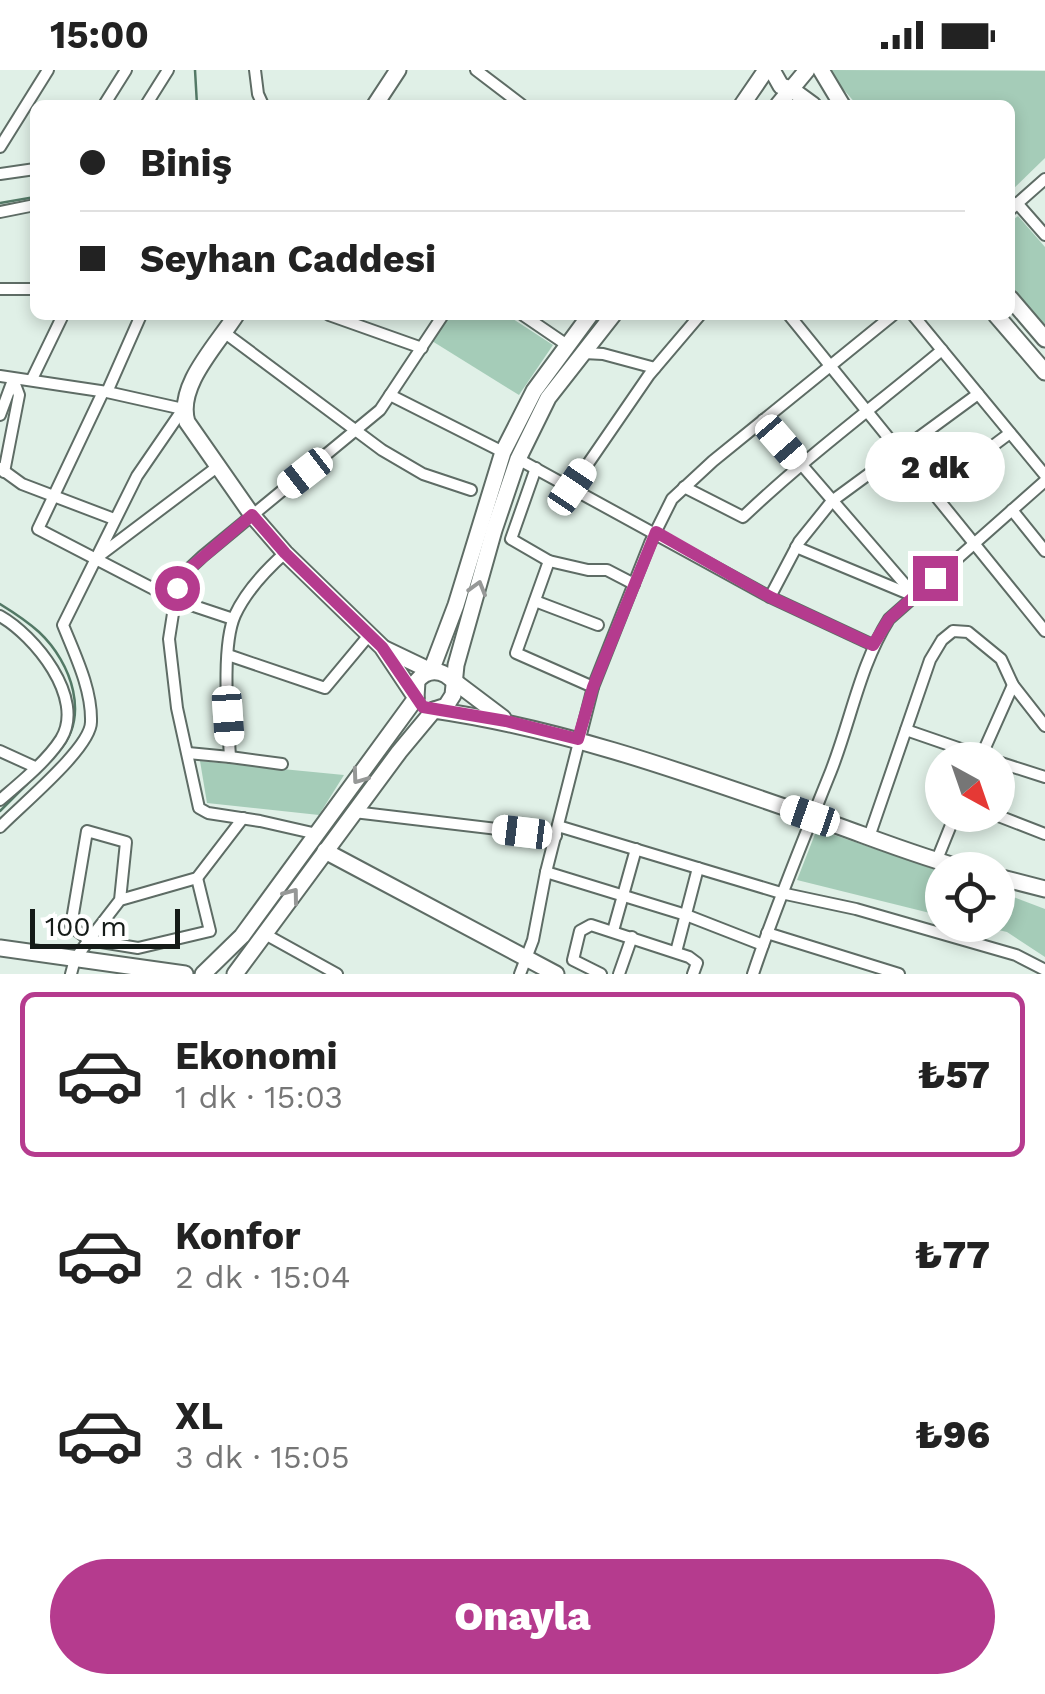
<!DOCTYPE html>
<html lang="tr">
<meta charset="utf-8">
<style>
:root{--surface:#fff;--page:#f2f2f2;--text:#222;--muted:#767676;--line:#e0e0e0;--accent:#b53b8e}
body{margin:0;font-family:"Work Sans",sans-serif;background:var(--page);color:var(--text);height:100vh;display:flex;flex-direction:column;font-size:38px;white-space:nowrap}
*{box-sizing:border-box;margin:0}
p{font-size:32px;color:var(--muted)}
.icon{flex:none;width:55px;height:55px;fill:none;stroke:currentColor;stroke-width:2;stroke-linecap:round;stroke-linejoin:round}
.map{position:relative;height:904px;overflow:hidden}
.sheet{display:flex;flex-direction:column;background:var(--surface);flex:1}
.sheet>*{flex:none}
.top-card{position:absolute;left:30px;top:30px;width:985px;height:220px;border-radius:15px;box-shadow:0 5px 15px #0003;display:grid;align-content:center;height:220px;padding:0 50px;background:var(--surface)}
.needle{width:65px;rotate:140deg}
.controls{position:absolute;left:925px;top:672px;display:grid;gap:20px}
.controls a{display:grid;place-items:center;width:90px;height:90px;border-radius:50%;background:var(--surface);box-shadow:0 5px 15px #0003;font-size:50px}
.scale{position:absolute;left:30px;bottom:25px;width:150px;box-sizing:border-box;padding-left:10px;border:5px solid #151b18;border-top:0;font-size:28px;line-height:35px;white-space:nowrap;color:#151b18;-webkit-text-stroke:8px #fff;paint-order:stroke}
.end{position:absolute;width:45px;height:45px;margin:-22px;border:12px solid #b53b8e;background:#fff;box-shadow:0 0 0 5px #fff}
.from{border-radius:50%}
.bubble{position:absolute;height:70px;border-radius:35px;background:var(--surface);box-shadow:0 5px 15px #0003;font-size:32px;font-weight:800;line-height:70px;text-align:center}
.car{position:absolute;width:30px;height:60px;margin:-30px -15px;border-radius:12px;box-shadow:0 0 8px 2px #0007;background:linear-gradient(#fff 24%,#345 0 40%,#fff 0 76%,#345 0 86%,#fff 0)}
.top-card b{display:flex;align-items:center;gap:35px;height:95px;font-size:38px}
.top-card b+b{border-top:2px solid var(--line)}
.top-card i{width:25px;height:25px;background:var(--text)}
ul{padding:18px 0 0;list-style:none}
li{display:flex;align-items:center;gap:30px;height:165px;margin:0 20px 15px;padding:0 30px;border:5px solid transparent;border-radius:15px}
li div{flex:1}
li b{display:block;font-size:38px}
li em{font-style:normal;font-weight:800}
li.on{border-color:var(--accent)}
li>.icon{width:90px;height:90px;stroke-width:1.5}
.action{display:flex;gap:20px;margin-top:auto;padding:20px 50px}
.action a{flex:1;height:115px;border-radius:60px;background:var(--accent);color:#fff;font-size:40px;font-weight:800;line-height:115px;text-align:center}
.status{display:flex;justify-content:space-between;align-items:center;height:70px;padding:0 50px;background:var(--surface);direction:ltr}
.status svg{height:28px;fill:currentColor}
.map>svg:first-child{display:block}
.green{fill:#a5ccb8}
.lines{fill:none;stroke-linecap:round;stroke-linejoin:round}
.stream{stroke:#537966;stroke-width:2.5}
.street-casing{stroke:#5e6c65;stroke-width:14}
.secondary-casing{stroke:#5e6c65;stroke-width:19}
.street{stroke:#fff;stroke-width:10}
.secondary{stroke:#fff;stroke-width:15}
.oneway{stroke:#969897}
.route{stroke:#b53b8e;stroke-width:12}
</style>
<div class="status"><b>15:00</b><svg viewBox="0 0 49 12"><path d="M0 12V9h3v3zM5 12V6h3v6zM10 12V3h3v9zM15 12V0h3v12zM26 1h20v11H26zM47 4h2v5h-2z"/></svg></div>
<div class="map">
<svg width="1045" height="904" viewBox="0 0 1045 904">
<rect width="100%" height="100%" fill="#e0f0e7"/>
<g class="green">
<polygon points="830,0 1045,1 1045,88 1010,122 1010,35 857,35 830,4"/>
<polygon points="1018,146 1045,177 1045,256 1010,214 1010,152"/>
<polygon points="450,245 507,245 553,275 519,325 432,271"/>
<polygon points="200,691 344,705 319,745 207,733"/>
<polygon points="817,759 942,802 942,846 797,810"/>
<polygon points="998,821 1045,839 1045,887 1007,862 977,855 998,855"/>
</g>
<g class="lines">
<g class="stream">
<polyline points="195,0 197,35"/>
<polyline points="0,133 35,127"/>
<path d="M0,534C13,542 28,552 39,562C72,593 91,648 57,683"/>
<polyline points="0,741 27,714"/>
</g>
<g class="street-casing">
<g id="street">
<polyline points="255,0 258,24 263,35"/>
<polyline points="476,0 522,35"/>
<polyline points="104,35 126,0"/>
<polyline points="146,35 168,0"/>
<polyline points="0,77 48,0"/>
<polyline points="0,104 35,99"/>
<polyline points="1017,133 1045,165"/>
<polyline points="1010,140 1045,109"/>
<polyline points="0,142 35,135"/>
<polyline points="0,219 35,219"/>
<polyline points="329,245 422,278"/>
<polyline points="523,245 567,275"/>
<polyline points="789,245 1045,561"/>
<polyline points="913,245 1045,405"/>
<polyline points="225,263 382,380 423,404 471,420"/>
<polyline points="584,283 603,284 655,298"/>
<path d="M0,306L107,322L183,339L137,406L63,555C75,585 92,619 91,652C91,678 20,736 0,757"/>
<polyline points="32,309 63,245"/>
<polyline points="103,322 38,459 173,529 233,549"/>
<polyline points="107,322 141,245"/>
<polyline points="390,325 503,382"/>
<polyline points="0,345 13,310"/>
<polyline points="763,350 915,526"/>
<polyline points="518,389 770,527 873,575"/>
<polyline points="0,398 22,414 114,449"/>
<polyline points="536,398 511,469 549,491 588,500 607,500 634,514"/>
<polyline points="4,402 19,325 13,309"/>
<polyline points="572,417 649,305 700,245"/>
<path d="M684,417L743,447C806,387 875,336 942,280"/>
<polyline points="934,420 1010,363"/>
<polyline points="1012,440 1045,481"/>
<polyline points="796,477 909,524"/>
<polyline points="99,486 217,397"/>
<polyline points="549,491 516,583 593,617"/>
<polyline points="770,527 799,472 832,431 978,324"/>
<polyline points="535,531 598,555"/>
<path d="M0,546C34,565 86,628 61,669C47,691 20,713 0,730"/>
<polyline points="228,585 325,618 370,564"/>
<polyline points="906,660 993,690"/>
<polyline points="0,681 35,697"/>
<path d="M188,683L230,687C228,651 221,576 235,545C246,521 266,500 285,483"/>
<polyline points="230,687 282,694"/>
<polyline points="980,689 1013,615"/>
<polyline points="998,692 1045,707"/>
<polyline points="354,742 556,766"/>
<polyline points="996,745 1045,764"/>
<polyline points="558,756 781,823 856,839 1016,885 1045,900"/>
<polyline points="317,764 260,751 208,743 199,738 177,638 169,569 177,518 189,499 203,486 380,340 443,245"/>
<polyline points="869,767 930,590 942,570 953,561 968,562 1001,589 1013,615 1045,656"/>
<polyline points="936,792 955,745"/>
<polyline points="546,802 686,845 763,875"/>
<polyline points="120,830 126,772 87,761 71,856 89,870 120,830 197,808 243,748"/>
<polyline points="613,861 636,779"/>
<polyline points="263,863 337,904"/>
<polyline points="767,863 899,904"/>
<polyline points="676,882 698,798"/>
<polyline points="71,904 75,889 89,870 138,878 210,861 197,808"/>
<polyline points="520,904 533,870 546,802 593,617 650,473 672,429 713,391 893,245"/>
<polyline points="601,904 573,890 580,861 591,855 689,887 697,893 693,904"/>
<polyline points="619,904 632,867"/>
<path d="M753,904C776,835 804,768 831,701C851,650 860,595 889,549L1045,411"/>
</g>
</g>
<g class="secondary-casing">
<g id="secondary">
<polyline points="772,0 781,16 791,19 813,35"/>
<polyline points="821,0 842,35"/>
<polyline points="375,35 398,0"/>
<polyline points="742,35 766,0"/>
<polyline points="778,35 807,0"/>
<polyline points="1010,228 1045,269"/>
<polyline points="996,245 1045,302"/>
<polyline points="385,579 431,601 456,535 503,382 534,321 590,245"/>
<path d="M416,628L417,611C425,601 435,599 446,605L503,648"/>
<polyline points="434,640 446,636 453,625 456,595 494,460 518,389 548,328 613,245"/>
<polyline points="325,781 556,904"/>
<polyline points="998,807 1045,819"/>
<polyline points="0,878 185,904"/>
<path d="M203,904L242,866L416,628L382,577L285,483L252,445L187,352C176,316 217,275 236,245"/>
<path d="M235,904L399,682L434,640C564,659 686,703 810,746C863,764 915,786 969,800"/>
</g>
</g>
<use href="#street" class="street"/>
<use href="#secondary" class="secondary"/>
</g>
<defs><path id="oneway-chevron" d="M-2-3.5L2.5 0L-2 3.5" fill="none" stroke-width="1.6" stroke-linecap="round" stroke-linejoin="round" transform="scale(2.5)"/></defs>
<g class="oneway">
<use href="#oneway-chevron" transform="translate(478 518) rotate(-74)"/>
<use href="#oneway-chevron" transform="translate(359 707) rotate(126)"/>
<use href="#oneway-chevron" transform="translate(292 825) rotate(-53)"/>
</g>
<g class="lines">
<polyline class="route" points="177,518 189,499 252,445 285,483 382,577 423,637 506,651 578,669 593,617 656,462 770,527 873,575 889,549 935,508"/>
</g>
</svg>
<div class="controls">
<a><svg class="needle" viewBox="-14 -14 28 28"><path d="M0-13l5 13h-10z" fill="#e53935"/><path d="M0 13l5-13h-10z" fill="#767676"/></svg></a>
<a><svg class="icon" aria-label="locate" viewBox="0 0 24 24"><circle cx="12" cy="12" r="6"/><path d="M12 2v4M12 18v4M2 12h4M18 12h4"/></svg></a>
</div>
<div class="scale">100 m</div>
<i class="end from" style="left:177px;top:518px"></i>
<i class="end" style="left:935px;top:508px"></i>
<div class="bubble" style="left:865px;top:362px;width:140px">2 dk</div>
<i class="car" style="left:781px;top:372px;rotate:139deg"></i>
<i class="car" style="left:305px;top:403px;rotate:232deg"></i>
<i class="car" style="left:572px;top:417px;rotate:34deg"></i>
<i class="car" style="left:228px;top:646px;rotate:176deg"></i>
<i class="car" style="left:810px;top:746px;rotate:289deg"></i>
<i class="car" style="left:522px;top:762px;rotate:277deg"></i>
<div class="top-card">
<b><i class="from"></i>Biniş</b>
<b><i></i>Seyhan Caddesi</b>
</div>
</div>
<section class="sheet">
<ul>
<li class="on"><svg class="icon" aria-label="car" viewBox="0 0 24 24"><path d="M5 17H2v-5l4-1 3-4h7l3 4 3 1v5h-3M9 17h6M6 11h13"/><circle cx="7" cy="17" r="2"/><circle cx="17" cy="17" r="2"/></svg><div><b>Ekonomi</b><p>1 dk · 15:03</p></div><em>₺57</em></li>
<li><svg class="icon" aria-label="car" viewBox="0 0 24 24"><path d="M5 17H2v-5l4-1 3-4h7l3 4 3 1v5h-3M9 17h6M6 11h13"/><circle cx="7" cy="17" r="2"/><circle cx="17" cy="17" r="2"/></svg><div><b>Konfor</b><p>2 dk · 15:04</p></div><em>₺77</em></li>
<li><svg class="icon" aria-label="car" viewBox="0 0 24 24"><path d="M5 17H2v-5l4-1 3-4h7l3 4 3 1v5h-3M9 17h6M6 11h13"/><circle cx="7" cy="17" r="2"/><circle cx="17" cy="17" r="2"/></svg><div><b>XL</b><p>3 dk · 15:05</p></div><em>₺96</em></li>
</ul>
<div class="action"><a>Onayla</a></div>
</section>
